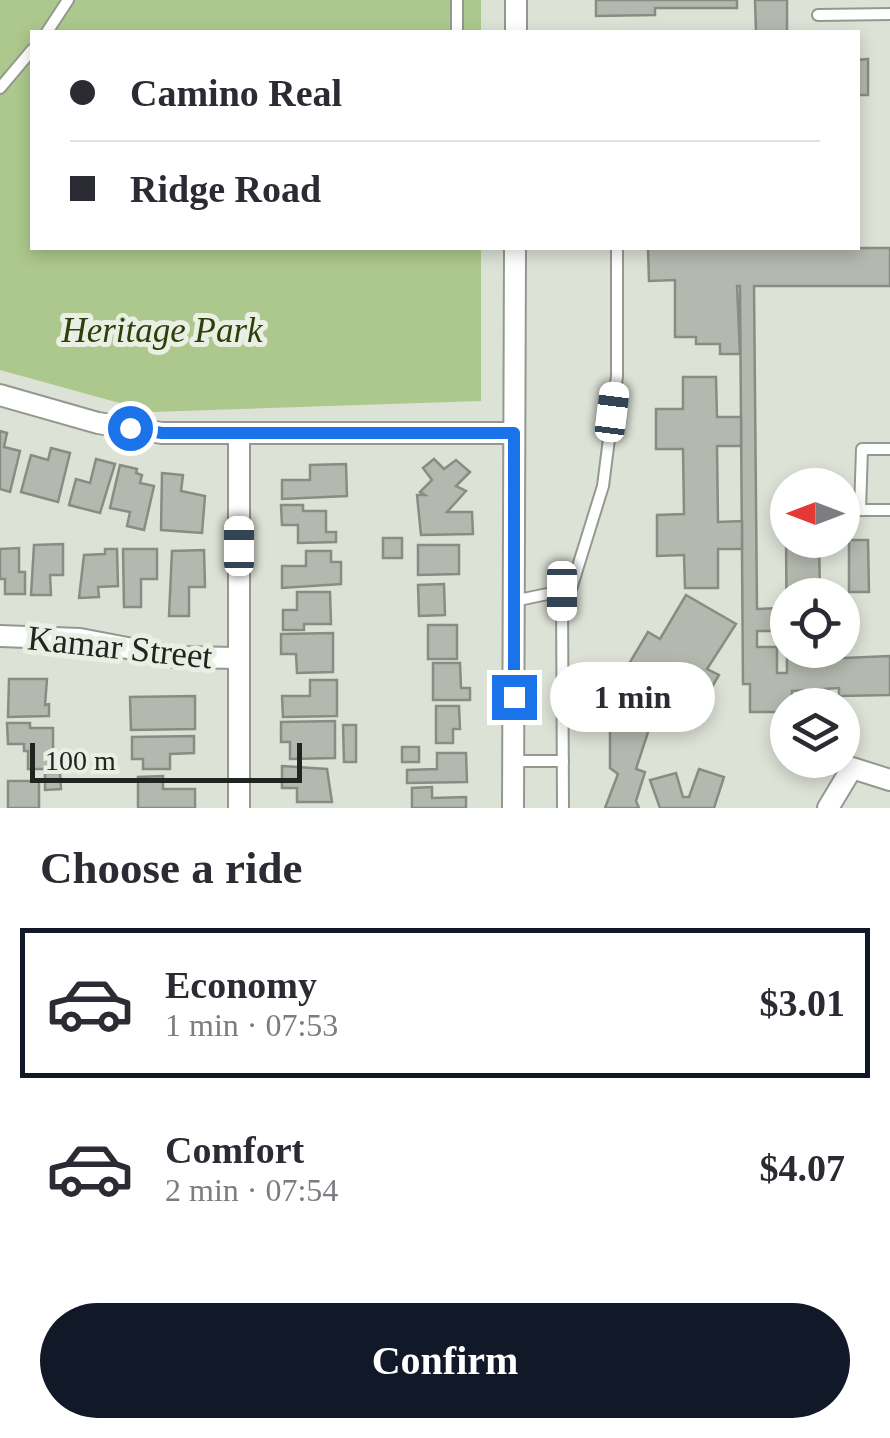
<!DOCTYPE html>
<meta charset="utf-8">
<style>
:root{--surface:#fff;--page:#f2f2f3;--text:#2b2b33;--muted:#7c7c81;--line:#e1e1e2;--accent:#111827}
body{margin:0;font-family:Georgia,serif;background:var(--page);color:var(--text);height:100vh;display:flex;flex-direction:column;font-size:38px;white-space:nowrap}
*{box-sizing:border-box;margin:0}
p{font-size:32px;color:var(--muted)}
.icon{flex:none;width:55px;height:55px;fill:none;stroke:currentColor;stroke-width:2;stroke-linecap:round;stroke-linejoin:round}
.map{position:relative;height:808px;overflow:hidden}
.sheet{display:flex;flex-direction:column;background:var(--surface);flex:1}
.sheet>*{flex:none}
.guide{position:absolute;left:30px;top:30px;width:830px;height:220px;border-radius:0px;box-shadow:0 5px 15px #0003;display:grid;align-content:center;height:220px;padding:0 40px;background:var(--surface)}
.needle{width:65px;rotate:270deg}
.tools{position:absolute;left:770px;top:468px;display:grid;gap:20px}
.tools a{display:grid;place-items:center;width:90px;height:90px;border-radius:50%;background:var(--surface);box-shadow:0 5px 15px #0003;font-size:50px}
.scale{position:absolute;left:30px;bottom:25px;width:272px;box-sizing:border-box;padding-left:10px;border:5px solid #222420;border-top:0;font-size:28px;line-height:35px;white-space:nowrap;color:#222420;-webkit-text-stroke:8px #eaefe4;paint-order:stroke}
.end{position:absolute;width:45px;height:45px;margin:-22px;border:12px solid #1a73e8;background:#fff;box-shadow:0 0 0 5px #fff}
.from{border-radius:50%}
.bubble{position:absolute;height:70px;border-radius:35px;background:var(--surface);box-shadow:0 5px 15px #0003;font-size:32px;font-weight:700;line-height:70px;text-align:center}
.car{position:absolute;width:30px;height:60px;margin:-30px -15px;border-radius:12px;box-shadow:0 0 8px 2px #0007;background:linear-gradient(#fff 24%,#345 0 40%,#fff 0 76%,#345 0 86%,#fff 0)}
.guide b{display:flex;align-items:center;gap:35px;height:95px;font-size:38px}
.guide b+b{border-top:2px solid var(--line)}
.guide i{width:25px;height:25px;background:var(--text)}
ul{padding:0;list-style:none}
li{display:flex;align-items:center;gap:30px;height:150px;margin:0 20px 15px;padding:0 20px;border:5px solid transparent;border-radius:0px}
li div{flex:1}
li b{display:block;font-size:38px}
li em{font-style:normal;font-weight:700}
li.selected{border-color:var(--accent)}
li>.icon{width:90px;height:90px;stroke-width:1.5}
h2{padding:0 40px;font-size:45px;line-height:120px}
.primary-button{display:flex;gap:20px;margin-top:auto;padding:20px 40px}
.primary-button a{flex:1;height:115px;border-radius:60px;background:var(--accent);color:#fff;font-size:40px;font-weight:700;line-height:115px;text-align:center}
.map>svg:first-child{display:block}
.green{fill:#adc88c}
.building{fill:#b4b9af;stroke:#888d83;stroke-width:2.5}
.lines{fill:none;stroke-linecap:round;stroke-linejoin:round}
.lane-casing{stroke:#94998f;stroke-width:14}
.street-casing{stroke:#94998f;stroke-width:24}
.lane{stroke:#fff;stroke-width:10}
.street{stroke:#fff;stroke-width:20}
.route{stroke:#1a73e8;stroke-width:12}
.labels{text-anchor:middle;stroke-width:10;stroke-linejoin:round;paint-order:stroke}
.park-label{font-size:35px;font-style:italic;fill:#2d400b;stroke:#eaefe4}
.street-label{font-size:35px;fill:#222420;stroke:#eaefe4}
</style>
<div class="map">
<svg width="890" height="808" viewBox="0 0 890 808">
<rect width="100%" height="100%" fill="#dde2d7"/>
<polygon class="green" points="0,0 481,0 481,32 32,32 32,248 481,248 481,401 152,412 0,370"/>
<g class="building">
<polygon points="596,0 737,0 737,8 655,8 655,15 596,16"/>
<polygon points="755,0 787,0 787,32 756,32"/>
<polygon points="868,59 868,95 858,95 858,60"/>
<polygon points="648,248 890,248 890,286 754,286 757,609 781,608 781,631 757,631 757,647 777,647 777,673 787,673 786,535 788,540 819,540 820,595 788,595 788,650 820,650 821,659 890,656 890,695 839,696 839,688 792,691 792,705 788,705 788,712 750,712 750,684 743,684 740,286 737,286 740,354 720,354 720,344 696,344 696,337 675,337 675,280 649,281"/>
<polygon points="683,377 716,377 717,417 741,417 741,446 717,446 718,522 742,521 742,549 718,549 718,588 685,588 684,555 657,556 657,515 684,514 683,449 656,449 656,409 683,409"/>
<polygon points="0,431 7,433 4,447 20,451 10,492 0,489"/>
<polygon points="51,448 70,453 58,502 21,492 31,455 48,460"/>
<polygon points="96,459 115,464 100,513 69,505 76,479 90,483"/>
<polygon points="434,459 444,469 456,460 470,472 456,486 466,491 447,512 472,512 473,534 421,535 417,495 425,495 420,492 432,480 423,468"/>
<polygon points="346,464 347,496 282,499 282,480 310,480 310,465"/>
<polygon points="120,465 137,469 136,473 142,475 140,483 154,486 144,530 127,526 130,512 110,508"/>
<polygon points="162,473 183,475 181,491 205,496 202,533 161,530"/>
<polygon points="281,505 303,505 303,511 326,511 326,532 336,532 336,542 298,543 298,525 282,525"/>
<rect x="383" y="538" width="19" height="20"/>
<polygon points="849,540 868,540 869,592 849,592"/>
<polygon points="63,544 63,575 50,575 51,595 31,595 34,545"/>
<polygon points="418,545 459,545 459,574 418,575"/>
<polygon points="19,548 19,572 25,572 25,594 5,594 5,579 0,579 0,549"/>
<polygon points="105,549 117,549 118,586 98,587 99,597 79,598 84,555 105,554"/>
<polygon points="123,549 157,549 157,579 141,579 141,607 124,607"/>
<polygon points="204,550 205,587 189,587 189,616 169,616 172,551"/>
<polygon points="306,551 331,551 331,562 341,562 341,584 282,588 282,566 306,566"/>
<polygon points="444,584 445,615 419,616 418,585"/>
<polygon points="297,592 330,592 331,624 304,624 304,630 283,630 283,610 297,610"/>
<polygon points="686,595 736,624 707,669 719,675 702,704 674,687 668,698 652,689 658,679 630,662 648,632 660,639"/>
<rect x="428" y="625" width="29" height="34"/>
<polygon points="333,633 333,672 297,673 296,654 281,654 281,634"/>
<polygon points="433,663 460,663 461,688 470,688 470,700 433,700"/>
<polygon points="9,679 47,679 45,705 49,704 49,716 8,717"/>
<polygon points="310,680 337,680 337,716 283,717 282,696 310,696"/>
<polygon points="195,696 195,729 131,730 130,697"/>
<polygon points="661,702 661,726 650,726 636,769 645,772 636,801 639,808 605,808 618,774 610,768 610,725 643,725 643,703"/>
<polygon points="436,706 459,706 460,729 453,729 453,743 436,743"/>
<polygon points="335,721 335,758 290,759 290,742 281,742 281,722"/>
<polygon points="7,723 30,723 30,728 53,728 53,769 28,769 28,751 24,751 24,744 8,744"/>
<polygon points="343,725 356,725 356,762 344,762"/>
<polygon points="194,736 194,753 170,754 170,769 143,769 143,759 132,759 132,737"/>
<rect x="402" y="747" width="17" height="15"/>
<polygon points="437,753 466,753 467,782 407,783 407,770 437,769"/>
<polygon points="282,766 327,769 332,802 297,802 297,788 282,788"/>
<polygon points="699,769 724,777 714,808 660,808 650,780 676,773 683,797 689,797"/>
<polygon points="45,773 60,773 61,789 45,790"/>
<polygon points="163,776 163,789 195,789 195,808 138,808 138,777"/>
<rect x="8" y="781" width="31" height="27"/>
<polygon points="432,787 432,798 466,797 466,808 412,808 412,788"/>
</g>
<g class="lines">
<g class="lane-casing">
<g id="lane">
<polyline points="457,0 457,32"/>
<polyline points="818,15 890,14"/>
<polyline points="47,32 68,0"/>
<polyline points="0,88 32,50"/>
<polyline points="890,449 862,449 860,510 890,510"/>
<polyline points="562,591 563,808"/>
<polyline points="514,601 571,589 603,486 617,376 617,248"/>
<polyline points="513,761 563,761"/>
</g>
</g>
<g class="street-casing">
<g id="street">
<polyline points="516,0 516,32"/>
<polyline points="0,395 98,423 162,433 514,433"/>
<polyline points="239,434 239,808"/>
<polyline points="0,636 80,639 175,657 239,658"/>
<polyline points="513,808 515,248"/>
<polyline points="828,808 852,768 890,780"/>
</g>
</g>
<use href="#lane" class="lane"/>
<use href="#street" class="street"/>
</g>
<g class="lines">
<polyline class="route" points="130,428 162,433 514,433 514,697"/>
</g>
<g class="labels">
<g class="park-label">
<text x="162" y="342">Heritage Park</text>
</g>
<g class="street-label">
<text transform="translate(120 647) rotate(6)" y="12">Kamar Street</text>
</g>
</g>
</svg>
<div class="tools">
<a><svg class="needle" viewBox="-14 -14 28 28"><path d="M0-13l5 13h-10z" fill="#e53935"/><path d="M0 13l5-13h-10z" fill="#7c7c81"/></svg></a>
<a><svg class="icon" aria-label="locate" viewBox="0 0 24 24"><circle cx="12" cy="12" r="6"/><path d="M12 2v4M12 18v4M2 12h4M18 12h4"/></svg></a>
<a><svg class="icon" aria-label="layers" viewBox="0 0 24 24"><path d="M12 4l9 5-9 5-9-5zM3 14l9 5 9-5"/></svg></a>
</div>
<div class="scale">100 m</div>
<i class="end from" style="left:130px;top:428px"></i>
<i class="end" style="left:514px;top:697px"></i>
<div class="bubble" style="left:550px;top:662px;width:165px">1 min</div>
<i class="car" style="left:612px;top:412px;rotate:7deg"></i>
<i class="car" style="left:239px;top:546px;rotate:0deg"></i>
<i class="car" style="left:562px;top:591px;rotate:180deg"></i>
<div class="guide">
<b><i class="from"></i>Camino Real</b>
<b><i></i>Ridge Road</b>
</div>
</div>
<section class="sheet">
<h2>Choose a ride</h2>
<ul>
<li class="selected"><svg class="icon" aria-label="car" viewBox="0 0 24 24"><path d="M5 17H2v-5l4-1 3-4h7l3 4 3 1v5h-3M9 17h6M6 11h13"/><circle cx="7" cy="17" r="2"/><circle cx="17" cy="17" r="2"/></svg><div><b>Economy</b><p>1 min · 07:53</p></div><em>$3.01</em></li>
<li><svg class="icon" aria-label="car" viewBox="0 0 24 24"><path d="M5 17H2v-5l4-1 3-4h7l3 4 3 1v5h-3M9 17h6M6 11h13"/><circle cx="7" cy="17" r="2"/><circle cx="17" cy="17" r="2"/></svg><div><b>Comfort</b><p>2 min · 07:54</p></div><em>$4.07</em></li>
</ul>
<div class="primary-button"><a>Confirm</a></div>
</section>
